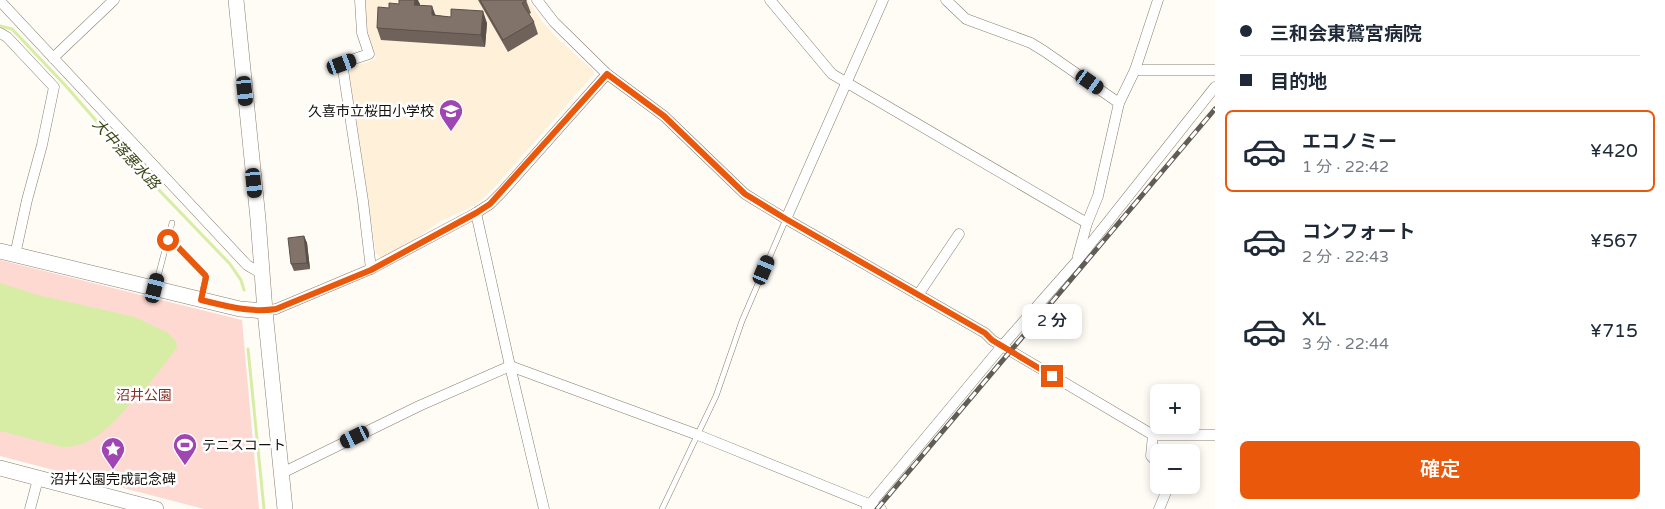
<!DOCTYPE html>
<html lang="ja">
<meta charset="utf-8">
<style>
:root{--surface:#fff;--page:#f2f2f3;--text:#1f2937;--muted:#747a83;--line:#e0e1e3;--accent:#ea580c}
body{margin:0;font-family:"Varela Round","Noto Sans JP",sans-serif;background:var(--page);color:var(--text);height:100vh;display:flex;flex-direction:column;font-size:19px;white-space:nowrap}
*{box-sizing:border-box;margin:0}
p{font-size:16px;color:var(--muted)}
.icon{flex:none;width:28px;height:28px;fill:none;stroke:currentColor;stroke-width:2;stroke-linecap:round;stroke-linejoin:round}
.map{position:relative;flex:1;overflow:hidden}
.side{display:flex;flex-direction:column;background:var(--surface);width:450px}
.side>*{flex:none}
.top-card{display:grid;align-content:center;height:110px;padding:0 25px;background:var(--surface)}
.controls{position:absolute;left:1150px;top:384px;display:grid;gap:10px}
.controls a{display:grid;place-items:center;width:50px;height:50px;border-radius:8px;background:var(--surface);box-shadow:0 2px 8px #0003;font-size:25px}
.end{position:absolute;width:22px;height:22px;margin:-11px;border:6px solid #ea580c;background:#fff;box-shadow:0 0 0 2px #fff}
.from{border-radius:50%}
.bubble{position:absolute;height:35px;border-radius:8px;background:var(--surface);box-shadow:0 2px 8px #0003;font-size:16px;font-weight:600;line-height:35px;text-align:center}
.car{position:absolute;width:15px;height:30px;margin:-15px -8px;border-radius:6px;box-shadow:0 0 4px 1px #0007;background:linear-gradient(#222 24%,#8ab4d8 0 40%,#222 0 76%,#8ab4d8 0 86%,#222 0)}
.top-card b{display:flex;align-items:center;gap:18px;height:48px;font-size:19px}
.top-card b+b{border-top:1px solid var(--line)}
.top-card i{width:12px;height:12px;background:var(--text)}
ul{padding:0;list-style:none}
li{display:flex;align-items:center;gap:15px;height:82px;margin:0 10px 8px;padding:0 15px;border:2px solid transparent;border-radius:8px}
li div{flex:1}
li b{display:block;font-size:19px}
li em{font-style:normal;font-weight:600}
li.on{border-color:var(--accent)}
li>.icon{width:45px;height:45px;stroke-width:1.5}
.cta{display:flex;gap:10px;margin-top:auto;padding:10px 25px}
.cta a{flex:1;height:58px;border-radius:8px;background:var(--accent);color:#fff;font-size:20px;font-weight:600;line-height:58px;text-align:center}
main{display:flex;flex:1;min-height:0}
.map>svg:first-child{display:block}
.built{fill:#fff0da}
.green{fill:#fed9d2}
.water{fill:#d7eda6}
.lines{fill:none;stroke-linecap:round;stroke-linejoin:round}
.stream{stroke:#d7eda6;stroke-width:3}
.lane-casing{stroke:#887f72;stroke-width:6}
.street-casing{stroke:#887f72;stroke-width:11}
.secondary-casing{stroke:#887f72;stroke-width:16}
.lane{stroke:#fff;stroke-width:5}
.street{stroke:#fff;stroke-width:10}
.secondary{stroke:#fff;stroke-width:15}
.rail-casing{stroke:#605c56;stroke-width:5}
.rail{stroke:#fff;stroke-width:3;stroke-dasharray:9;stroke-linecap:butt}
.wall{fill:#6f625b}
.shaded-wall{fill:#5a504a}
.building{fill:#81726a;stroke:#5a504a}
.route{stroke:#ea580c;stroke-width:6}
.labels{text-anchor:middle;stroke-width:5;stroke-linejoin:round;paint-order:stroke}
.poi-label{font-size:14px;fill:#14100b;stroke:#fff;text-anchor:end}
.park-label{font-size:14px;fill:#893025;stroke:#fff}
.water-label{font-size:15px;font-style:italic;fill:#3b4715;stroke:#fff}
</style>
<main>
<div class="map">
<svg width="1215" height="509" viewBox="0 0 1215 509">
<rect width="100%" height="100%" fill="#fffbf5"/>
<polygon class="built" points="364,0 528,0 541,20 556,37 594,71 593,75 494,188 476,205 441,221 408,244 381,258 376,253 349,73 352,67 376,59 367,36"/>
<polygon class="green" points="0,260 242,320 259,509 204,509 0,456"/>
<path class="water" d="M0,283L38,295L135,317L168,333L176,341L177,348L146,388L150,392L140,403L135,399C114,421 95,448 62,447L0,431Z"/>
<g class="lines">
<g class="stream">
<polyline points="0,26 12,29 65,85 134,164 230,264 241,280 244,290"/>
<polyline points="248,349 264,509"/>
</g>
<g class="lane-casing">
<g id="lane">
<polyline points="168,240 172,241 205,275 206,277 201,299"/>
<polyline points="155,288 172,223"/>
<polyline points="662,509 716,396 742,321 786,219"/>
</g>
</g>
<g class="street-casing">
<g id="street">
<polyline points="360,0 362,33 369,54 342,63 363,201 371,269"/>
<polyline points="537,0 554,22 607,74 664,116 745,194 786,219 985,333 992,340 1153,435 1215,435"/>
<polyline points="770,0 832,74 1087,223"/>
<polyline points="946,0 966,19 1031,43 1044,51 1119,103 1135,70 1158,0"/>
<polyline points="0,1 247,265 262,274"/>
<polyline points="0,33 7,37 54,87 42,145 27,200 15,255"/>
<polyline points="53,58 114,0"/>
<polyline points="1135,70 1215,70"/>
<polyline points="476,213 510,366 544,509"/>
<polyline points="786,219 883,0"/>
<polyline points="1078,256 1087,223 1098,196 1119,103"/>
<polyline points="918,295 959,234"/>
<polyline points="265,311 276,309 371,269 476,213 490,204 502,192 607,74"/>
<polyline points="1153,435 1151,456 1159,464"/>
<polyline points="282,473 419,406 510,366 698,435 881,509"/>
<polyline points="867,508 1002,346 1076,262 1215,87"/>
<polyline points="30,509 38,479"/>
<polyline points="1159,509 1169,485"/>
</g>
</g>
<g class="secondary-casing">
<g id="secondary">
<polyline points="236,0 258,219 265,311 285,509"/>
<polyline points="0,251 240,309 265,311"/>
<polyline points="0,468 156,509"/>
</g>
</g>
<use href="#lane" class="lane"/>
<use href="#street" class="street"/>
<use href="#secondary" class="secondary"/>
<g class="rail-casing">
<polyline id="rail" points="877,509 1215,109"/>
</g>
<use href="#rail" class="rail"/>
</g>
<g class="wall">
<polygon points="478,0 526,0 531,13 529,14 534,22 538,34 508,52"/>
<polygon points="420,4 420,6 436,15 487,23 485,47 381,40 377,28"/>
<polygon points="304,236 307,243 310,269 294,271 291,264"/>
</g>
<g class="shaded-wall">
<polygon points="415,0 418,0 420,4 419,17 414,5"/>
<polygon points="432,6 437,19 432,15"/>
<polygon points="483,11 487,23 485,47 481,35"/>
<polygon points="304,236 307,243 310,269 307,263"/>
</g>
<g class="building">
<polygon points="399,0 415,0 414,5 432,6 432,15 451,17 451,9 483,11 481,35 377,28 378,7 389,8 389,3 399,4"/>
<polygon points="480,0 526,0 526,1 522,3 534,22 503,40"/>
<polygon points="304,236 307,263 291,264 288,238"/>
</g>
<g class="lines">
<path class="route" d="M168,240L172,241L205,275L206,277L201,300C226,306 250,313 276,309L371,270L476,213L490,204L607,74L664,116L745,194L786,219L985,333L992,340L1052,376"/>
</g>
<defs>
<g id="school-pin" transform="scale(1.25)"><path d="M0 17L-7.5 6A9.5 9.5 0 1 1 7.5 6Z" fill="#a046b2" stroke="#fff"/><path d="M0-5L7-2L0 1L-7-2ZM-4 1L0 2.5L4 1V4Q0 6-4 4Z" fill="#fff"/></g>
<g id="stadium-pin" transform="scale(1.25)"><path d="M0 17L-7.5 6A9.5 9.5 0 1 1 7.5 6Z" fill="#a046b2" stroke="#fff"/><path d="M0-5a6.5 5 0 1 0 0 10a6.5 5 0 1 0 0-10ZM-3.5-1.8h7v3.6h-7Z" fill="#fff"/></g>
<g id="sight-pin" transform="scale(1.25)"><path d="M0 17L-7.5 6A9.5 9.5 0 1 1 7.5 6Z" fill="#a046b2" stroke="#fff"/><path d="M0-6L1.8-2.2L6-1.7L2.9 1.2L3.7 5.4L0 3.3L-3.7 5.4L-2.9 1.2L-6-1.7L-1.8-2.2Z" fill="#fff"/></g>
</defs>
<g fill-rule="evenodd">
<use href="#school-pin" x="451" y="111"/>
<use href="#stadium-pin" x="185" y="445"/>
<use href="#sight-pin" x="113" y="449"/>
</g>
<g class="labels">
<g class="poi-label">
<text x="434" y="116">久喜市立桜田小学校</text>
<text x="202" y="450" text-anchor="start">テニスコート</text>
<text x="113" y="484" text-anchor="middle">沼井公園完成記念碑</text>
</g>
<g class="park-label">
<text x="144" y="400">沼井公園</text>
</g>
<g class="water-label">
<text transform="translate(126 154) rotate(47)" y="5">大中落悪水路</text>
</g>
</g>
</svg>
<div class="controls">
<a>+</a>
<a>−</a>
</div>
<i class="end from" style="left:168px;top:240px"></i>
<i class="end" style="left:1052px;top:376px"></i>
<div class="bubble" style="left:1022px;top:304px;width:60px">2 分</div>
<i class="car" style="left:342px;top:64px;rotate:70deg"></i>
<i class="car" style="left:1090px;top:82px;rotate:125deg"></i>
<i class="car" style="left:245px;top:91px;rotate:174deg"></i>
<i class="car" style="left:254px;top:183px;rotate:174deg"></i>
<i class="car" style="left:764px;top:270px;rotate:23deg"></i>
<i class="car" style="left:155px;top:288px;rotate:14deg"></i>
<i class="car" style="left:355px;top:437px;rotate:244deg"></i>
</div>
<section class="side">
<div class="top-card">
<b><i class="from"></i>三和会東鷲宮病院</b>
<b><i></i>目的地</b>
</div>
<ul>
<li class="on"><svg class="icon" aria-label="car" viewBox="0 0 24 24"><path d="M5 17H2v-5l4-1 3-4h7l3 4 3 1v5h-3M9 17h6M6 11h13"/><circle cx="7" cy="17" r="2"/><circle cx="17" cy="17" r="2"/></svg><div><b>エコノミー</b><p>1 分 · 22:42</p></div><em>¥420</em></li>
<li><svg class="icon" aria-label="car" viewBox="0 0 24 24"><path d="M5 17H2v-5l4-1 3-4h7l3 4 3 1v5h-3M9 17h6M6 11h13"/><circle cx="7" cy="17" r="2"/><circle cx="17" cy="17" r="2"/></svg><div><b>コンフォート</b><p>2 分 · 22:43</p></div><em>¥567</em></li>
<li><svg class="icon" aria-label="car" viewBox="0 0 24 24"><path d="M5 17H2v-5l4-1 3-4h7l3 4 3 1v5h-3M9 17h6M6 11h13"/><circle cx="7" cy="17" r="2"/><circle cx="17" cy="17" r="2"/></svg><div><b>XL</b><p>3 分 · 22:44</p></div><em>¥715</em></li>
</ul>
<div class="cta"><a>確定</a></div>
</section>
</main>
